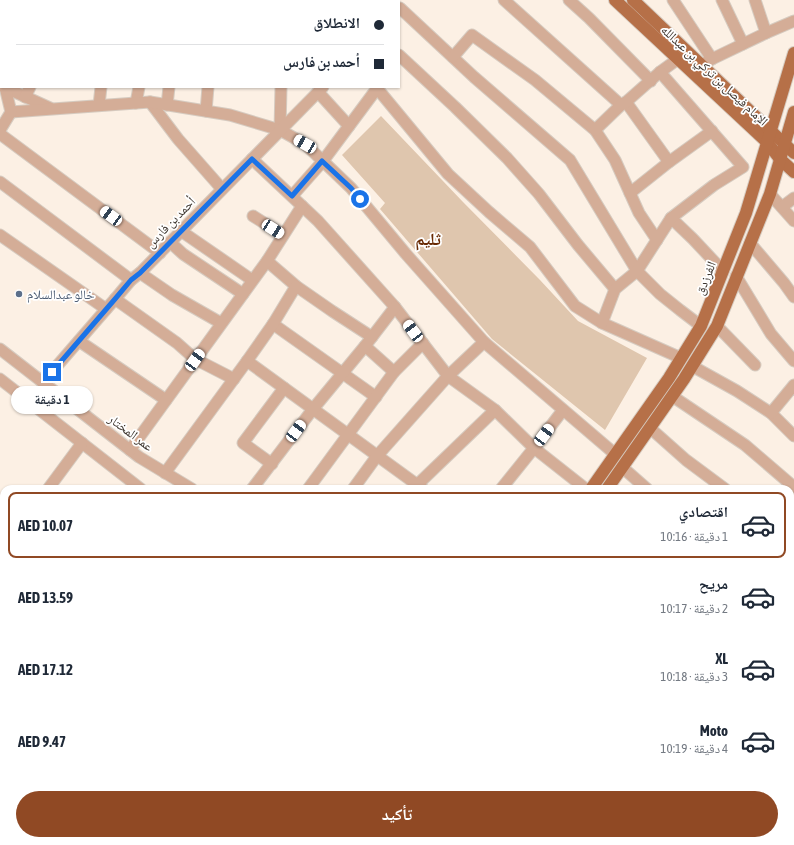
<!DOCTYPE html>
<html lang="ar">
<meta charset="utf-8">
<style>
:root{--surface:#fff;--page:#f6f6f7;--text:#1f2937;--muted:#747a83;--line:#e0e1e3;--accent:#904924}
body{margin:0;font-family:"Asap Condensed","Noto Naskh Arabic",sans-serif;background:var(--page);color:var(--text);direction:rtl;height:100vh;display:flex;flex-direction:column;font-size:15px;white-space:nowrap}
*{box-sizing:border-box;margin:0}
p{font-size:13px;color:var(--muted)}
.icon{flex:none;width:22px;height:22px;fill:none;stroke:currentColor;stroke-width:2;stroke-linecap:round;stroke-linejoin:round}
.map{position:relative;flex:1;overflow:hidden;direction:ltr}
.panel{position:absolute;left:0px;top:485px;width:794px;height:360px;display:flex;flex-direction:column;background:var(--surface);border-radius:12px 12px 0 0;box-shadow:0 1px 3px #0004;direction:rtl}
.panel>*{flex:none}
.top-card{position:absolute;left:0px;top:0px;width:400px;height:88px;box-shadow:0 1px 3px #0004;direction:rtl;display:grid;align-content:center;height:88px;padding:0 16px;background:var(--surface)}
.end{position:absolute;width:18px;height:18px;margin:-9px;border:5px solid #1a73e8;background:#fff;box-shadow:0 0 0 2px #fff}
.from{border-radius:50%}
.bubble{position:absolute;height:28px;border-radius:14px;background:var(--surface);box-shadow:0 1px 3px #0004;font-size:13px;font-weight:700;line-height:28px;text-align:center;direction:rtl}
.car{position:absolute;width:12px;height:24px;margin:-12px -6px;border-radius:5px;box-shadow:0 0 3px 1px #0007;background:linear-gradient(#fff 24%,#345 0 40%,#fff 0 76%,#345 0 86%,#fff 0)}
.top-card b{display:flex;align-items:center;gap:14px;height:38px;font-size:15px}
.top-card b+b{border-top:1px solid var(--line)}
.top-card i{width:10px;height:10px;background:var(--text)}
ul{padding:7px 0 0;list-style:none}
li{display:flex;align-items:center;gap:12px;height:66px;margin:0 8px 6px;padding:0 8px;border:2px solid transparent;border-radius:8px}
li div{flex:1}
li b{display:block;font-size:15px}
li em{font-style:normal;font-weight:700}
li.active{border-color:var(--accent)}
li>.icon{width:36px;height:36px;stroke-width:1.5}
.cta{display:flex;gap:8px;margin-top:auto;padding:8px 16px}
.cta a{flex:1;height:46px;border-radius:24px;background:var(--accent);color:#fff;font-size:16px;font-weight:700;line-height:46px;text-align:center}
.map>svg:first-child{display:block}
.green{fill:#dfc6ae}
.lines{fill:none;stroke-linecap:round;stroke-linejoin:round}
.minor-casing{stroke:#d6cbc0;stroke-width:13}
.major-casing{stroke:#d6cbc0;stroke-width:14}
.minor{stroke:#d4ad97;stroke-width:11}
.major{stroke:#b67048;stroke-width:12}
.route{stroke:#1a73e8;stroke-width:5}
.service-dot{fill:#5c6f8a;stroke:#fff;stroke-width:1.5}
.labels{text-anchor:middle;stroke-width:3.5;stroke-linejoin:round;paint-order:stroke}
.street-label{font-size:13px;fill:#3d352e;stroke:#fff}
.service-label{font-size:13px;fill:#4e5e75;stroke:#fff;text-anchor:start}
.district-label{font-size:17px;font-weight:bold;fill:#682a04;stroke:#fff}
</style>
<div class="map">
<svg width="794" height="845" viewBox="0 0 794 845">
<rect width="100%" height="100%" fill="#fcf0e4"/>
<polygon class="green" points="381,116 463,202 540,280 578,321 647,358 605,430 492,339 380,209 385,203 342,155"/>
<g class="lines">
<g class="minor-casing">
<g id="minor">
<polyline points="280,0 286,1"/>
<polyline points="504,0 621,105"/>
<polyline points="569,0 589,18 651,81"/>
<polyline points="673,0 712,59"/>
<polyline points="722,0 743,44"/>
<polyline points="755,0 766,33"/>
<polyline points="52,1 52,0"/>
<polyline points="106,1 106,0"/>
<polyline points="235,1 235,0"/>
<polyline points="319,1 319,0"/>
<polyline points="400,8 474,77 570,160 637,271 660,294 680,310 701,326"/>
<polyline points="0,24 1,24"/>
<polyline points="399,55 455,107 507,158 539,194 578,245 615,289"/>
<polyline points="453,57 472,35 535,80 595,130 615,160 639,213 657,240"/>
<polyline points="701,65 712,59 766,33 794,21"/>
<polyline points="4,87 50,108"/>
<polyline points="376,87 448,174 489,212 530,247 575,306 602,323 681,358"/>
<polyline points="318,92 349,126"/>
<polyline points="25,97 30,87"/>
<polyline points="150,102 178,139 222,189"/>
<polyline points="626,102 669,162"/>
<polyline points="136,103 139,87"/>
<polyline points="99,105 101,87"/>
<polyline points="167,105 169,87"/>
<polyline points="206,111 208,87"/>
<polyline points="11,112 150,102 230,115 280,130 305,144 351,188 406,254 484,342 615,454"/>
<polyline points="0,130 11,112 5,87"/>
<polyline points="280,130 281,87"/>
<polyline points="595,130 621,105 626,102 660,72 678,59"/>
<polyline points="0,134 160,253"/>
<polyline points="252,159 318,221 395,307 448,376 495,410 534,448 586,489"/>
<polyline points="0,182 131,280"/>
<polyline points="630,193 669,162 712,131"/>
<polyline points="770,194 794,221"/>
<polyline points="292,196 323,161 378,87"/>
<polyline points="782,207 794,198"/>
<polyline points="253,216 283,235"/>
<polyline points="671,218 693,239 723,271"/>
<polyline points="181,231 252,280"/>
<polyline points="0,235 106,309"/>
<polyline points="170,242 183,254 243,294"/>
<polyline points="750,243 784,283 794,297"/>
<polyline points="267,261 296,286 332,311 372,337"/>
<polyline points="140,273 172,295 221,323"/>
<polyline points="736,276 771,334 794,361"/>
<polyline points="115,299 177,343 195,359 234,379"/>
<polyline points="602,323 615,289 637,271 671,218 714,185 743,167 660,72"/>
<polyline points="273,324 376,397"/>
<polyline points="717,326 755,365"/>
<polyline points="79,341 166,400"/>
<polyline points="365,346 394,372"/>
<polyline points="0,349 139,457 192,489"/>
<polyline points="247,361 423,489"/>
<polyline points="692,366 737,391 771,413 794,436"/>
<polyline points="0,379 141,489"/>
<polyline points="43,382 115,299 131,280 140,273 323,87"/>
<polyline points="672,396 745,445 794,487"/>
<polyline points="771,413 794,385"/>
<polyline points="650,428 686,460 725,489"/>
<polyline points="130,450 267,261 302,206"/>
<polyline points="272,464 243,443 284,388"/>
<polyline points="622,467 647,489"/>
<polyline points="165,473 247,361 273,324 296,286"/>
<polyline points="417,485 495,410"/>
<polyline points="48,489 82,443"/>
<polyline points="252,489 313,409 365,346 395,307"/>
<polyline points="308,489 394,372 423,343"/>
<polyline points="353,489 377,456 448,376 484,342"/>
<polyline points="501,489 534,448 563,410"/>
<polyline points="0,536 4,539"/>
<polyline points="790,543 794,546"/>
<polyline points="0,554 4,549"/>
<polyline points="790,590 794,584"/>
<polyline points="790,615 794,618"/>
<polyline points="790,658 794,654"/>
<polyline points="0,697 4,700"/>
<polyline points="790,716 794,711"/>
<polyline points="0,730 4,725"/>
<polyline points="0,783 4,782"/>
<polyline points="790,824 794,820"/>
<polyline points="143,841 145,845"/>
<polyline points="193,841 198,845"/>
<polyline points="644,841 651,845"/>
<polyline points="751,841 758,845"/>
<polyline points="787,841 794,845"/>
<polyline points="48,845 57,841"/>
<polyline points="269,845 272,841"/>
<polyline points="607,845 610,841"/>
<polyline points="692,845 695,841"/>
</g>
</g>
<g class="major-casing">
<g id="major">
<polyline points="615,0 767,142 780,159 794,172"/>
<polyline points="633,0 794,153"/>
<polyline points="591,489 669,378 701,326 746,213 794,53"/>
<polyline points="607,489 684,379 717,326 770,194 794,112"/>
<polyline points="340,845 343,841"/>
<polyline points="359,845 362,841"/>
</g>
</g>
<use href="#minor" class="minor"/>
<use href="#major" class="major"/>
</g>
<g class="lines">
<polyline class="route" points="52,372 115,299 131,280 140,273 252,159 292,196 322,161 351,188 360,199"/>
</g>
<circle class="service-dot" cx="19" cy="294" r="4"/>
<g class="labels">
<g class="street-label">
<text transform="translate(715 75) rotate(43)" y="5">الإمام فيصل بن تركي بن عبدالله</text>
<text transform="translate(170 222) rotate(-46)" y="5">أحمد بن فارس</text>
<text transform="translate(705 278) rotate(-68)" y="5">الفرزدق</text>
<text transform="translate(131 432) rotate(37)" y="5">عمر المختار</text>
</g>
<g class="service-label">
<text x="27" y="299">خالو عبدالسلام</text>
</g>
<g class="district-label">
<text x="428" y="245">ثليم</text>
</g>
</g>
</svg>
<i class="end from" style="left:360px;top:199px"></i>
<i class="end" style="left:52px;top:372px"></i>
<div class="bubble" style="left:11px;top:386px;width:82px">1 دقيقة</div>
<i class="car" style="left:305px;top:144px;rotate:300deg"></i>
<i class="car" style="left:111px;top:216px;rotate:306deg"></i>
<i class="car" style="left:273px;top:229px;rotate:123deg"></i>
<i class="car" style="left:413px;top:331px;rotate:323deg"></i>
<i class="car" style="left:195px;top:360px;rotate:36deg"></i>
<i class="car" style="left:296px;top:431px;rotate:37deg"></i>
<i class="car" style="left:544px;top:435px;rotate:37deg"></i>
<div class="top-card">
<b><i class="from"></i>الانطلاق</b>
<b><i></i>أحمد بن فارس</b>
</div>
<section class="panel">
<ul>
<li class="active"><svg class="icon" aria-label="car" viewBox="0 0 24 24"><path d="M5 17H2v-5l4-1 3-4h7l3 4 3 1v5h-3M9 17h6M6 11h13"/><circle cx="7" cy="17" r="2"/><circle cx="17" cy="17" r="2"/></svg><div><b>اقتصادي</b><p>1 دقيقة · 10:16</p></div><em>AED 10.07</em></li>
<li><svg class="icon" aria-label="car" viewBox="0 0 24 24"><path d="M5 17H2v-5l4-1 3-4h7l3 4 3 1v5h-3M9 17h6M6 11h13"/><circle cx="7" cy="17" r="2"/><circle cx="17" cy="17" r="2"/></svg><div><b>مريح</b><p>2 دقيقة · 10:17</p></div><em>AED 13.59</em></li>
<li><svg class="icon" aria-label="car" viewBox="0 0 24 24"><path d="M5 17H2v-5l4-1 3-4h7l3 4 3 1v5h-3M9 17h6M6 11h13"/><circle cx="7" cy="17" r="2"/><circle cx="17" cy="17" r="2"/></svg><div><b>XL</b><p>3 دقيقة · 10:18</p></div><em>AED 17.12</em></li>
<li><svg class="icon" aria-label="car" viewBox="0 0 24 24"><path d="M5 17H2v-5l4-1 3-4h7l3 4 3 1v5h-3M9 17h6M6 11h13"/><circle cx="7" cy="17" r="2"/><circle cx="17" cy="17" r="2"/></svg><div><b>Moto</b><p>4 دقيقة · 10:19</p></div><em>AED 9.47</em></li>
</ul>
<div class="cta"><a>تأكيد</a></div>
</section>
</div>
